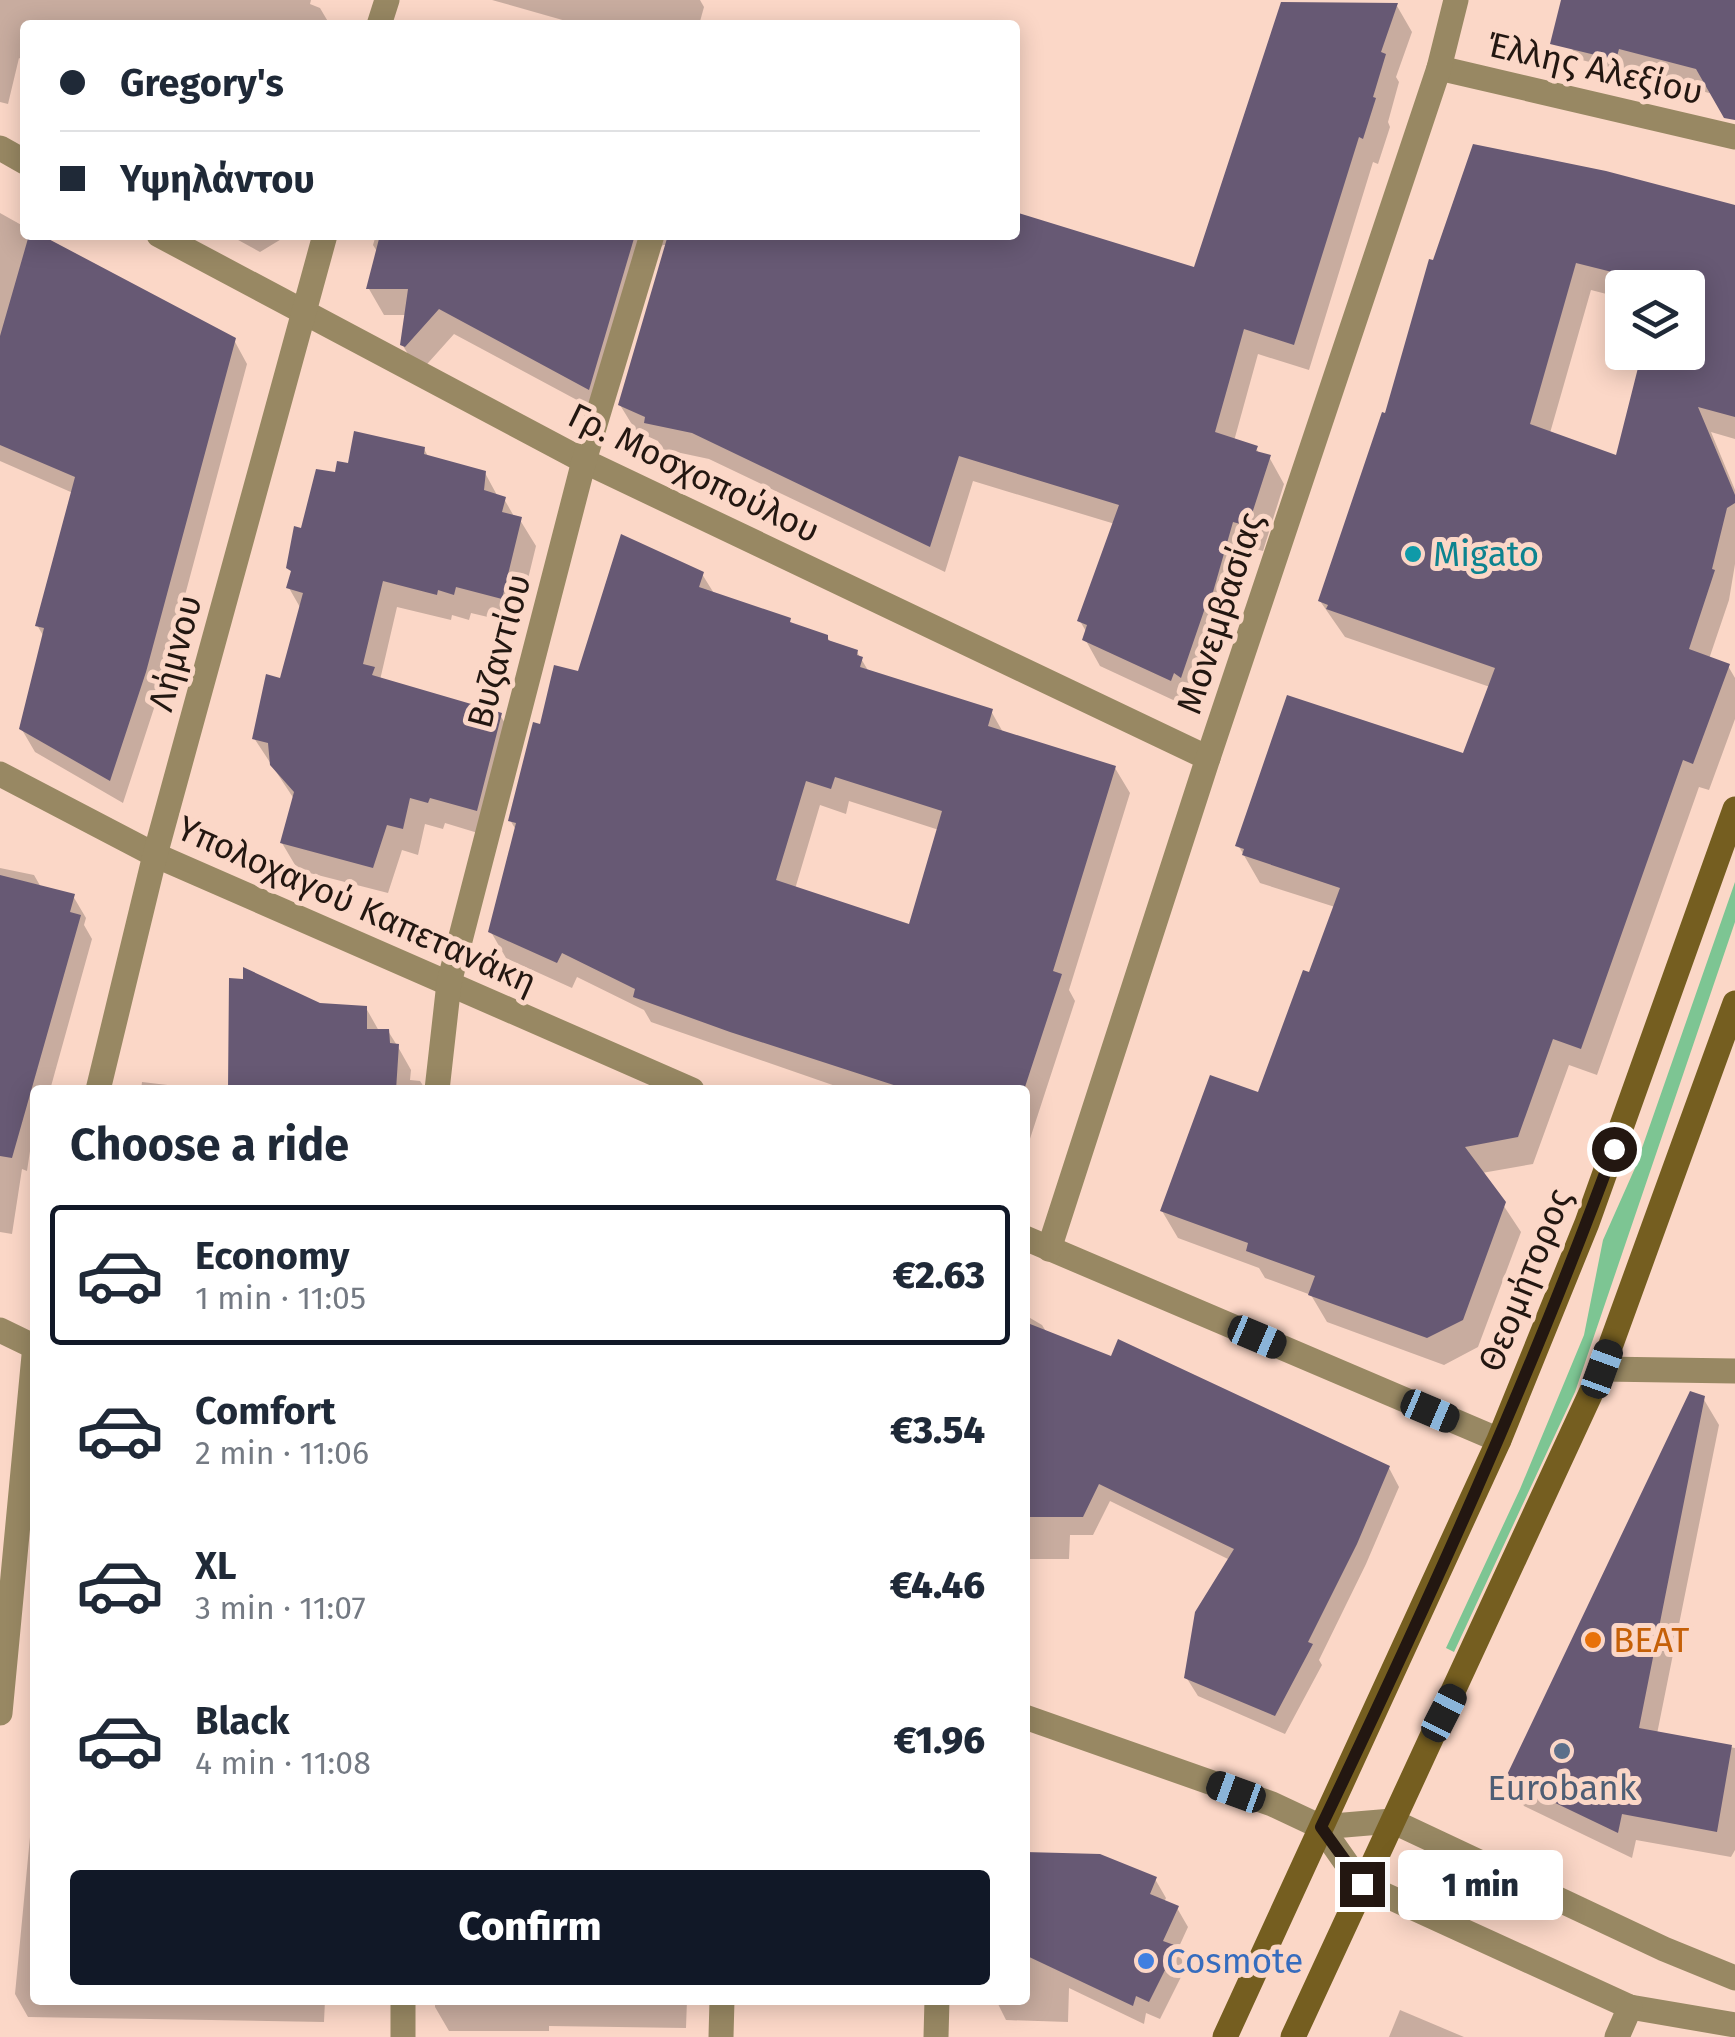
<!DOCTYPE html>
<meta charset="utf-8">
<style>
:root{--surface:#fff;--page:#f6f6f7;--text:#1f2937;--muted:#747a83;--line:#e0e1e3;--accent:#111827}
body{margin:0;font-family:"Fira Sans",sans-serif;background:var(--page);color:var(--text);height:100vh;display:flex;flex-direction:column;font-size:38px;white-space:nowrap}
*{box-sizing:border-box;margin:0}
p{font-size:32px;color:var(--muted)}
.icon{flex:none;width:55px;height:55px;fill:none;stroke:currentColor;stroke-width:2;stroke-linecap:round;stroke-linejoin:round}
.map{position:relative;flex:1;overflow:hidden}
.drawer{position:absolute;left:30px;top:1085px;width:1000px;height:920px;display:flex;flex-direction:column;background:var(--surface);border-radius:10px;box-shadow:0 5px 25px #0003}
.drawer>*{flex:none}
.top-card{position:absolute;left:20px;top:20px;width:1000px;height:220px;border-radius:10px;box-shadow:0 5px 25px #0003;display:grid;align-content:center;height:220px;padding:0 40px;background:var(--surface)}
.tools{position:absolute;left:1605px;top:270px;display:grid;gap:20px}
.tools a{display:grid;place-items:center;width:100px;height:100px;border-radius:10px;background:var(--surface);box-shadow:0 5px 25px #0003;font-size:50px}
.end{position:absolute;width:45px;height:45px;margin:-22px;border:12px solid #231711;background:#fff;box-shadow:0 0 0 5px #fff}
.from{border-radius:50%}
.bubble{position:absolute;height:70px;border-radius:10px;background:var(--surface);box-shadow:0 5px 25px #0003;font-size:32px;font-weight:800;line-height:70px;text-align:center}
.car{position:absolute;width:30px;height:60px;margin:-30px -15px;border-radius:12px;box-shadow:0 0 8px 2px #0007;background:linear-gradient(#222 24%,#8ab4d8 0 40%,#222 0 76%,#8ab4d8 0 86%,#222 0)}
.top-card b{display:flex;align-items:center;gap:35px;height:95px;font-size:38px}
.top-card b+b{border-top:2px solid var(--line)}
.top-card i{width:25px;height:25px;background:var(--text)}
ul{padding:0;list-style:none}
li{display:flex;align-items:center;gap:30px;height:140px;margin:0 20px 15px;padding:0 20px;border:5px solid transparent;border-radius:10px}
li div{flex:1}
li b{display:block;font-size:38px}
li em{font-style:normal;font-weight:800}
li.active{border-color:var(--accent)}
li>.icon{width:90px;height:90px;stroke-width:1.5}
h2{padding:0 40px;font-size:45px;line-height:120px}
.cta{display:flex;gap:20px;margin-top:auto;padding:20px 40px}
.cta a{flex:1;height:115px;border-radius:10px;background:var(--accent);color:#fff;font-size:40px;font-weight:800;line-height:115px;text-align:center}
.map>svg:first-child{display:block}
.green{fill:#7dc593}
.shadow{fill:#0003;fill-rule:evenodd}
.building{fill:#675974;fill-rule:evenodd}
.lines{fill:none;stroke-linecap:round;stroke-linejoin:round}
.lane{stroke:#988863;stroke-width:25}
.street{stroke:#988863;stroke-width:25}
.secondary{stroke:#755e20;stroke-width:25}
.route{stroke:#231711;stroke-width:12}
.culture-dot{fill:#0f9aa8;stroke:#fbd7c7;stroke-width:4}
.food-dot{fill:#e8710a;stroke:#fbd7c7;stroke-width:4}
.service-dot{fill:#5c6f8a;stroke:#fbd7c7;stroke-width:4}
.shop-dot{fill:#3f7fe0;stroke:#fbd7c7;stroke-width:4}
.labels{text-anchor:middle;stroke-width:10;stroke-linejoin:round;paint-order:stroke}
.street-label{font-size:35px;fill:#231711;stroke:#fbd7c7}
.culture-label{font-size:35px;fill:#0d838f;stroke:#fbd7c7;text-anchor:start}
.food-label{font-size:35px;fill:#c56008;stroke:#fbd7c7;text-anchor:start}
.service-label{font-size:35px;fill:#4e5e75;stroke:#fbd7c7}
.shop-label{font-size:35px;fill:#366cbe;stroke:#fbd7c7;text-anchor:start}
</style>
<div class="map">
<svg width="1735" height="2037" viewBox="0 0 1735 2037">
<rect width="100%" height="100%" fill="#fbd7c7"/>
<polygon class="green" points="1735,882 1735,922 1575,1392 1454,1652 1446,1648 1520,1489 1584,1335 1603,1240 1635,1168"/>
<g class="shadow">
<polygon points="0,0 311,0 310,4 320,8 330,25 25,25 25,61 19,58 8,104 0,102"/>
<polygon points="700,0 704,7 699,25 580,25 492,0"/>
<polygon points="1604,0 1735,0 1735,118 1713,94 1578,59 1564,35"/>
<polygon points="1397,6 1412,32 1396,77 1399,82 1388,122 1390,127 1378,164 1373,162 1309,370 1258,354 1234,441 1256,448 1260,455 1269,457 1284,484 1263,551 1248,547 1224,631 1221,630 1196,702 1190,697 1186,706 1100,666 1085,639 1087,633 1080,621 1115,524 973,481 945,572 709,459 662,449 658,441 636,431 620,405 668,245 663,245 650,257 603,414 454,334 420,372 418,371 402,344 407,315 384,315 369,289 378,253 373,245 376,235 1015,235 1015,215 1196,270"/>
<path d="M1735,208V439L1711,432L1735,490V564L1729,600L1709,659L1728,666L1735,678V719L1709,790L1699,787L1597,1075L1569,1065L1533,1164L1482,1173L1521,1232L1478,1347L1444,1365L1327,1322L1311,1295L1265,1278L1259,1268L1178,1238L1162,1211L1259,1096L1311,975L1335,907L1260,883L1238,845L1465,756L1490,687L1345,637L1320,601L1387,416L1431,262ZM1622,288H1688V352L1618,458L1550,433L1591,290L1622,298Z"/>
<polygon points="0,213 25,227 25,235 40,235 234,340 247,364 158,696 123,803 35,752 21,728 44,637 37,625 73,493 0,461"/>
<polygon points="229,235 288,235 260,252"/>
<polygon points="424,449 429,458 485,473 498,497 504,499 515,518 520,520 536,546 517,624 471,613 469,620 452,615 451,620 397,607 380,680 500,715 516,741 491,837 445,823 443,829 425,824 418,855 402,850 388,893 298,870 282,843 294,799 254,738 282,681 301,609 289,588 293,574 289,567 303,531 337,475 350,465"/>
<path d="M702,574L715,595L827,637L831,643L857,652L869,672L991,711L1004,734L1115,768L1130,793L1069,990L1075,1001L1027,1148L1025,1090H847L651,1022L644,1010L577,977L572,988L506,958L491,932L516,830L510,820L542,727L580,674ZM849,801L939,830L911,927L795,889L820,805L846,814Z"/>
<polygon points="0,868 34,875 42,889 73,896 86,918 84,925 92,939 50,1090 35,1090 35,1138 32,1138 27,1171 22,1169 12,1234 0,1232"/>
<polygon points="319,1006 366,1008 379,1031 388,1031 398,1047 411,1070 410,1080 420,1081 426,1090 230,1090"/>
<polygon points="142,1082 210,1090 141,1090"/>
<polygon points="456,1085 505,1090 455,1090"/>
<polygon points="1025,1315 1042,1325 1047,1333 1389,1468 1399,1487 1366,1564 1319,1660 1322,1665 1285,1734 1198,1696 1186,1677 1230,1560 1110,1501 1093,1535 1070,1535 1069,1559 1025,1559"/>
<polygon points="1703,1398 1719,1425 1657,1734 1735,1748 1735,1850 1731,1857 1636,1840 1632,1858 1524,1806 1508,1779"/>
<polygon points="30,1837 35,1837 35,2000 325,2000 324,2022 28,2017 15,1994"/>
<polygon points="1025,1855 1155,1879 1166,1898 1164,1902 1177,1908 1188,1927 1177,1951 1186,1967 1160,2019 1146,2013 1144,2024 1069,1988 1068,2022 1006,2020 996,2000 1025,2000"/>
<polygon points="435,2000 687,2000 686,2028 549,2026 549,2031 449,2031 435,2007"/>
<polygon points="1400,2010 1464,2037 1389,2037"/>
</g>
<g class="building">
<polygon points="1561,0 1735,0 1735,120 1724,118 1696,69 1619,49 1616,60 1550,44"/>
<polygon points="1281,2 1398,3 1381,52 1386,54 1373,97 1376,98 1363,139 1359,137 1294,345 1244,329 1215,432 1258,446 1256,451 1271,455 1248,526 1233,522 1209,606 1206,605 1181,678 1174,673 1171,681 1082,640 1087,625 1077,621 1119,505 959,456 930,547 692,433 644,423 645,417 618,405 668,235 1015,235 1015,212 1194,267"/>
<path d="M1473,144L1606,171L1735,205V417L1698,407L1735,495V503L1727,508L1712,569L1715,570L1689,649L1730,664L1693,764L1683,760L1581,1049L1553,1039L1518,1137L1465,1147L1506,1202L1463,1320L1427,1338L1308,1295L1315,1276L1246,1251L1248,1243L1160,1211L1210,1075L1258,1092L1303,970L1309,972L1340,888L1242,855L1244,849L1235,846L1287,695L1463,753L1495,668L1326,609L1328,605L1318,601L1382,412L1385,413L1429,259L1433,260ZM1576,263L1660,284L1659,288H1688V352H1642L1616,455L1530,424Z"/>
<polygon points="29,235 41,235 236,338 146,672 110,781 19,729 44,628 35,626 75,477 0,445 0,336"/>
<polygon points="380,235 635,235 589,390 439,309 405,347 400,345 408,289 366,289"/>
<polygon points="354,431 425,447 424,454 486,471 484,490 506,497 502,512 522,517 502,599 456,587 454,595 438,590 437,595 383,581 363,664 375,667 372,675 502,713 477,811 430,798 428,803 410,798 403,829 387,825 373,868 280,843 294,792 270,765 268,743 252,739 266,674 280,678 303,593 286,588 291,571 286,568 294,526 301,528 316,469 335,472 337,461 348,463"/>
<path d="M621,534L704,572L699,587L791,618L790,622L828,635V640L858,650L857,655L863,657L860,667L993,709L988,726L1116,766L1053,971L1062,974L1024,1090H909L730,1032L633,997L635,989L562,953L557,963L488,932L516,823L508,821L533,722L540,724L554,665L578,671ZM835,777L942,811L909,924L776,880L806,781L831,789Z"/>
<polygon points="0,875 75,894 70,912 81,915 12,1158 0,1156"/>
<polygon points="243,967 320,1003 367,1006 367,1029 389,1029 390,1043 399,1044 396,1090 228,1090 229,978 243,979"/>
<polygon points="1025,1322 1111,1356 1118,1339 1390,1466 1357,1544 1308,1642 1313,1644 1275,1716 1184,1678 1195,1612 1234,1549 1099,1484 1083,1517 1025,1517"/>
<polygon points="1690,1391 1705,1396 1639,1728 1732,1745 1717,1832 1622,1814 1618,1833 1505,1779"/>
<polygon points="1025,1852 1100,1854 1157,1877 1150,1894 1179,1906 1163,1941 1177,1946 1149,2002 1136,1996 1133,2006 1025,1955"/>
</g>
<g class="lines">
<polyline class="lane" points="721,2037 722,2000"/>
<g class="street">
<polyline points="379,25 387,0"/>
<polyline points="1439,68 1735,137"/>
<polyline points="0,148 25,162"/>
<polyline points="159,235 584,461 1208,758"/>
<polyline points="0,774 155,855 692,1090"/>
<polyline points="98,1090 155,855 325,235"/>
<polyline points="437,1090 449,983 584,461 652,235"/>
<polyline points="1025,1238 1499,1440"/>
<polyline points="1049,1249 1208,758 1439,68 1456,0"/>
<polyline points="0,1330 35,1347"/>
<polyline points="1602,1369 1735,1371"/>
<polyline points="0,1713 35,1345"/>
<polyline points="1025,1717 1272,1804 1321,1827 1392,1821 1664,1949 1735,1978"/>
<polyline points="1321,1827 1361,1884 1630,2007 1735,2025"/>
<polyline points="403,2037 403,2000"/>
<polyline points="936,2037 937,2000"/>
<polyline points="1617,2037 1630,2007"/>
</g>
<g class="secondary">
<polyline points="1225,2037 1499,1440 1587,1223 1735,809"/>
<polyline points="1293,2037 1602,1369 1735,1003"/>
</g>
</g>
<g class="lines">
<path class="route" d="M1362,1884L1321,1827C1427,1605 1529,1381 1614,1149"/>
</g>
<circle class="culture-dot" cx="1413" cy="554" r="10"/>
<circle class="food-dot" cx="1593" cy="1640" r="10"/>
<circle class="service-dot" cx="1562" cy="1751" r="10"/>
<circle class="shop-dot" cx="1146" cy="1961" r="10"/>
<g class="labels">
<g class="street-label">
<text transform="translate(1595 68) rotate(13)" y="12">Έλλης Αλεξίου</text>
<text transform="translate(694 473) rotate(26)" y="12">Γρ. Μοσχοπούλου</text>
<text transform="translate(1220 613) rotate(-72)" y="12">Μονεμβασίας</text>
<text transform="translate(499 651) rotate(-75)" y="12">Βυζαντίου</text>
<text transform="translate(175 653) rotate(-75)" y="12">Λήμνου</text>
<text transform="translate(357 905) rotate(24)" y="12">Υπολοχαγού Καπετανάκη</text>
<text transform="translate(1525 1280) rotate(-68)" y="12">Θεομήτορος</text>
</g>
<g class="culture-label">
<text x="1433" y="566">Migato</text>
</g>
<g class="food-label">
<text x="1613" y="1652">ΒΕΑΤ</text>
</g>
<g class="service-label">
<text x="1562" y="1800">Eurobank</text>
</g>
<g class="shop-label">
<text x="1166" y="1973">Cosmote</text>
</g>
</g>
</svg>
<div class="tools">
<a><svg class="icon" aria-label="layers" viewBox="0 0 24 24"><path d="M12 4l9 5-9 5-9-5zM3 14l9 5 9-5"/></svg></a>
</div>
<i class="end from" style="left:1614px;top:1149px"></i>
<i class="end" style="left:1362px;top:1884px"></i>
<div class="bubble" style="left:1398px;top:1850px;width:165px">1 min</div>
<i class="car" style="left:1257px;top:1337px;rotate:113deg"></i>
<i class="car" style="left:1602px;top:1369px;rotate:20deg"></i>
<i class="car" style="left:1430px;top:1411px;rotate:113deg"></i>
<i class="car" style="left:1444px;top:1713px;rotate:27deg"></i>
<i class="car" style="left:1236px;top:1792px;rotate:290deg"></i>
<div class="top-card">
<b><i class="from"></i>Gregory's</b>
<b><i></i>Υψηλάντου</b>
</div>
<section class="drawer">
<h2>Choose a ride</h2>
<ul>
<li class="active"><svg class="icon" aria-label="car" viewBox="0 0 24 24"><path d="M5 17H2v-5l4-1 3-4h7l3 4 3 1v5h-3M9 17h6M6 11h13"/><circle cx="7" cy="17" r="2"/><circle cx="17" cy="17" r="2"/></svg><div><b>Economy</b><p>1 min · 11:05</p></div><em>€2.63</em></li>
<li><svg class="icon" aria-label="car" viewBox="0 0 24 24"><path d="M5 17H2v-5l4-1 3-4h7l3 4 3 1v5h-3M9 17h6M6 11h13"/><circle cx="7" cy="17" r="2"/><circle cx="17" cy="17" r="2"/></svg><div><b>Comfort</b><p>2 min · 11:06</p></div><em>€3.54</em></li>
<li><svg class="icon" aria-label="car" viewBox="0 0 24 24"><path d="M5 17H2v-5l4-1 3-4h7l3 4 3 1v5h-3M9 17h6M6 11h13"/><circle cx="7" cy="17" r="2"/><circle cx="17" cy="17" r="2"/></svg><div><b>XL</b><p>3 min · 11:07</p></div><em>€4.46</em></li>
<li><svg class="icon" aria-label="car" viewBox="0 0 24 24"><path d="M5 17H2v-5l4-1 3-4h7l3 4 3 1v5h-3M9 17h6M6 11h13"/><circle cx="7" cy="17" r="2"/><circle cx="17" cy="17" r="2"/></svg><div><b>Black</b><p>4 min · 11:08</p></div><em>€1.96</em></li>
</ul>
<div class="cta"><a>Confirm</a></div>
</section>
</div>
